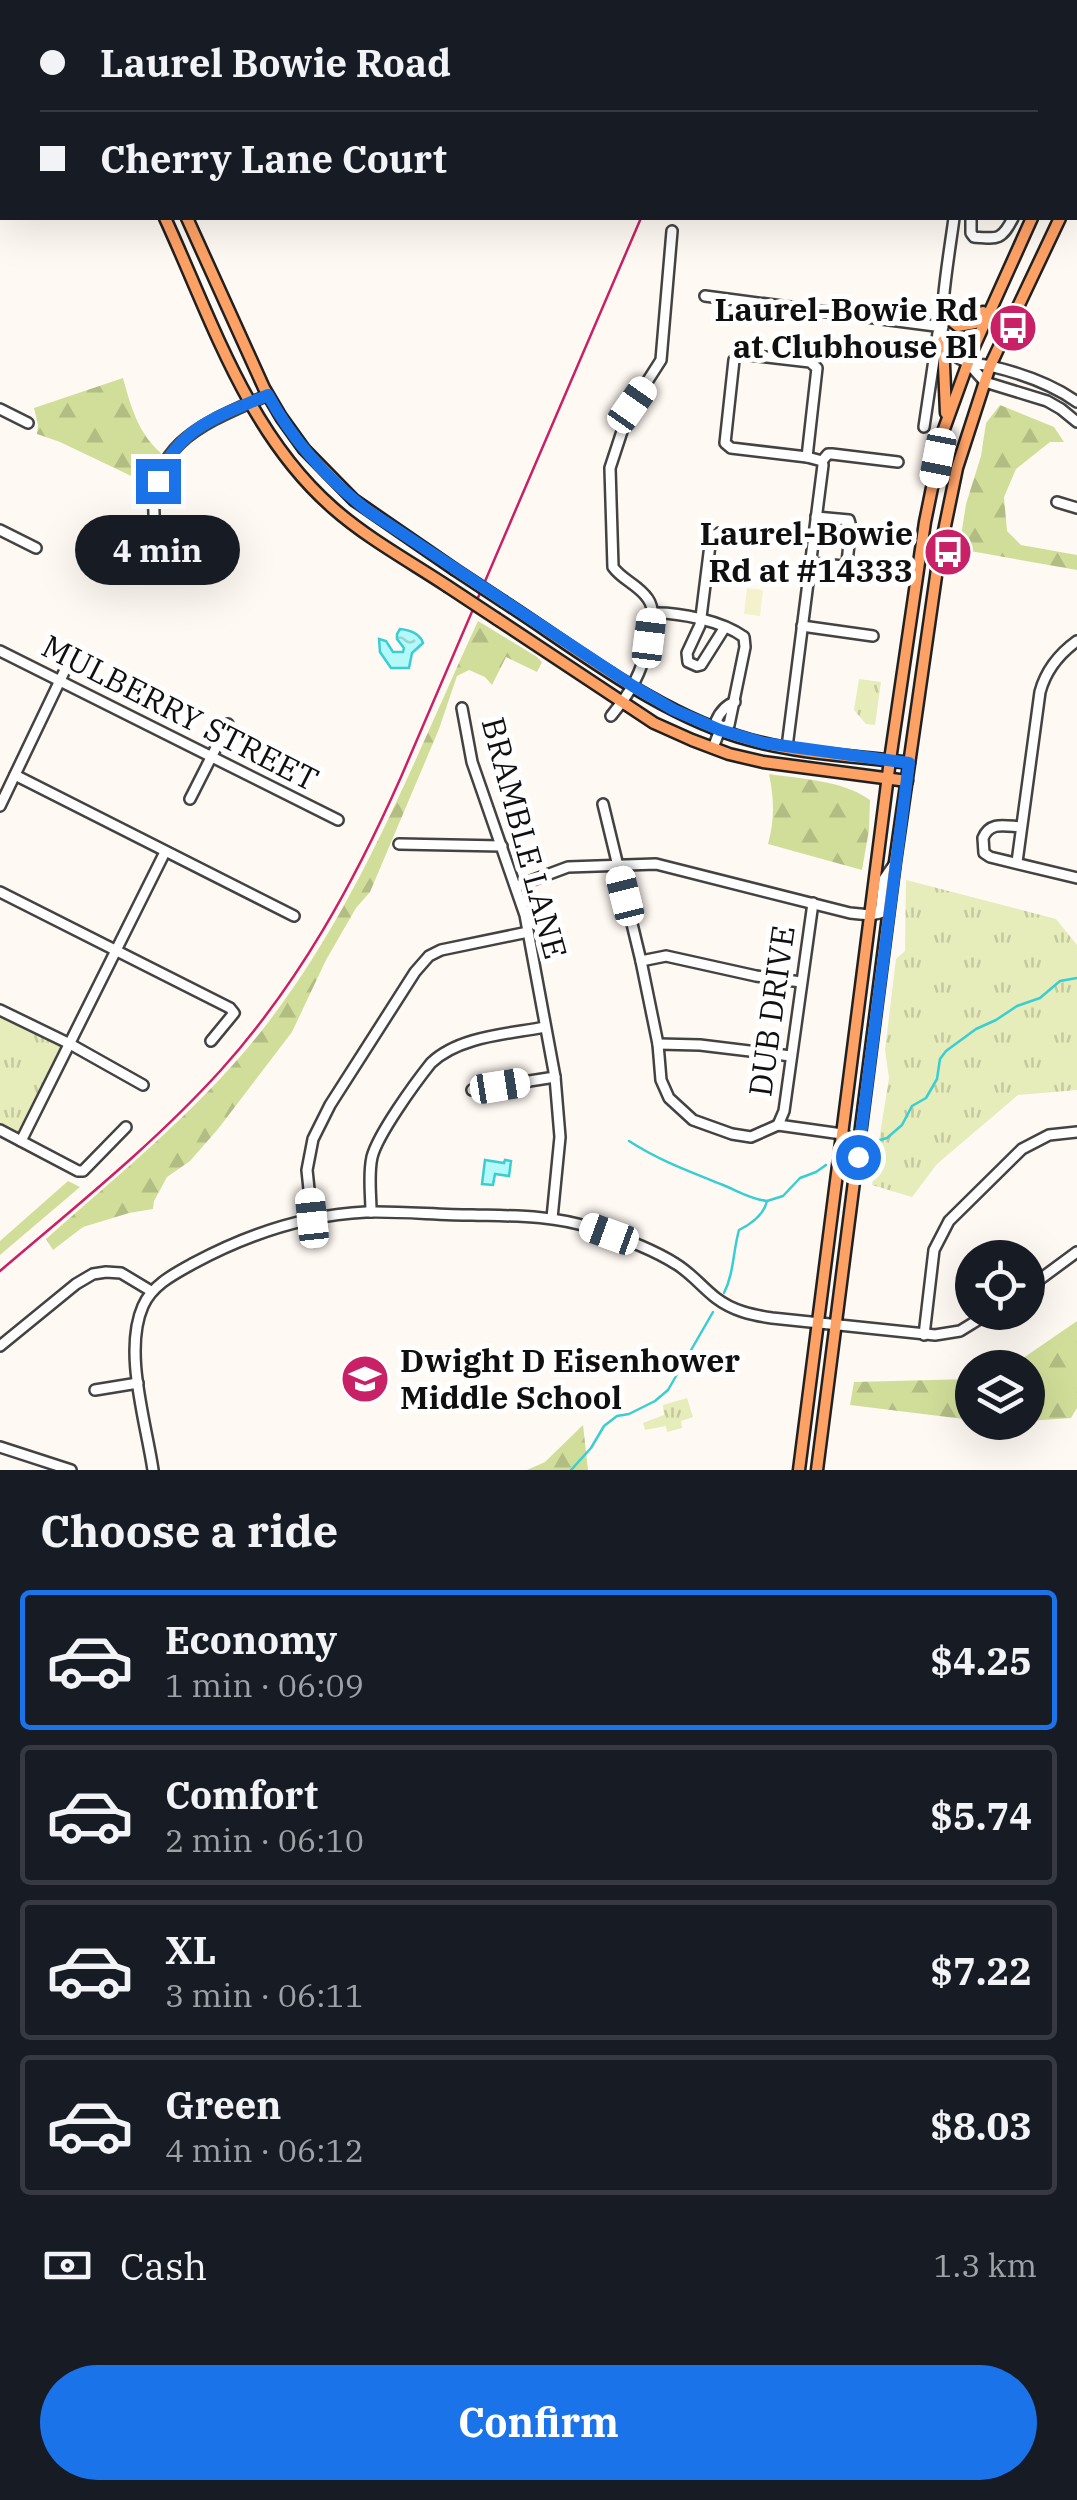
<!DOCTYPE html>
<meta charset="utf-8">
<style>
:root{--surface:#171b24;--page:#20242c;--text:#f1f3f6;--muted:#9ea1a6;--line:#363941;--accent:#1a73e8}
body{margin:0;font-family:"IBM Plex Serif",serif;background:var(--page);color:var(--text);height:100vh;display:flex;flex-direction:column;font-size:38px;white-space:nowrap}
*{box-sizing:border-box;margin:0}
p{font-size:32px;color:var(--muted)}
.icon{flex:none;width:55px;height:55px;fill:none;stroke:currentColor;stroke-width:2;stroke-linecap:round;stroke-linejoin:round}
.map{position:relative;height:1470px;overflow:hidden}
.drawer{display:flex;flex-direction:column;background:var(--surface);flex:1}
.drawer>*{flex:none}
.hud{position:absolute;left:0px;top:0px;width:1078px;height:220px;box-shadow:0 10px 40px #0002;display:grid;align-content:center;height:220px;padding:0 40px;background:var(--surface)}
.controls{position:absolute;left:955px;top:1240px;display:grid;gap:20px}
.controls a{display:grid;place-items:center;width:90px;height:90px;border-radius:50%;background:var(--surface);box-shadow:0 10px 40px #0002;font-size:50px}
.end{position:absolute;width:45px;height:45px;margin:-22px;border:12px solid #1a73e8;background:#fff;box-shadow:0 0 0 5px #fff}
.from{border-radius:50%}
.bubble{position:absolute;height:70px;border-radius:35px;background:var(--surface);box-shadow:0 10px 40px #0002;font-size:32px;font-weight:800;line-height:70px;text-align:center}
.car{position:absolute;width:30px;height:60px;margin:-30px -15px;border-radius:12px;box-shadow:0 0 8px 2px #0007;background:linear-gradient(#fff 24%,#345 0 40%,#fff 0 76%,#345 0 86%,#fff 0)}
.hud b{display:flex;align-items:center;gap:35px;height:95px;font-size:38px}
.hud b+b{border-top:2px solid var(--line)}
.hud i{width:25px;height:25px;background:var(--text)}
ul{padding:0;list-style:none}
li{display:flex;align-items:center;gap:30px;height:140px;margin:0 20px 15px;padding:0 20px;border:5px solid var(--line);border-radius:10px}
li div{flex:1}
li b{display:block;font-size:38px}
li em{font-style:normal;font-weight:800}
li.on{border-color:var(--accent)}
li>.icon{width:90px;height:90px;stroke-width:1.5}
h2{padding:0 40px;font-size:45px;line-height:120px}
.pay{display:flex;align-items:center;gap:25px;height:110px;padding:0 40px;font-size:38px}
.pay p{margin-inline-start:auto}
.cta{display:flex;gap:20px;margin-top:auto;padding:20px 40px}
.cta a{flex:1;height:115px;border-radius:60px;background:var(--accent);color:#fff;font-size:40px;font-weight:800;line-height:115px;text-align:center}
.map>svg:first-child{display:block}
.forest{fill:url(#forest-firs)}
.park{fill:url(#park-tufts)}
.pitch{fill:#f3f2cd}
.water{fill:url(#water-ripples);stroke:#39ced3;stroke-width:2.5}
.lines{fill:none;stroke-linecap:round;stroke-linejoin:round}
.stream{stroke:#39ced3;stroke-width:2.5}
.minor-casing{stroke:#434343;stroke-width:14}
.major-casing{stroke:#212121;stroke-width:15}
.minor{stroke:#fff;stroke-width:9}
.major{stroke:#fea165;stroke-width:10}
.rail{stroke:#c82165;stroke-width:2.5}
.major-bridge-casing{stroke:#212121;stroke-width:15;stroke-linecap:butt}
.major-bridge{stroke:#fea165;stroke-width:10}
.route{stroke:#1a73e8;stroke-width:12}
.labels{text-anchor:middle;stroke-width:10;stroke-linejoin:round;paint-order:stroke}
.poi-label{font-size:32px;font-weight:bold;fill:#101010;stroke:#fff;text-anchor:end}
.street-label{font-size:32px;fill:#101010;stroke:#fff}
</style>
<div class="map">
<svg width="1077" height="1470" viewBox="0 0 1077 1470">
<defs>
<pattern id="forest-firs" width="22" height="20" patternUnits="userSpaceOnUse" patternTransform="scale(2.5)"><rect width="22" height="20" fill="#d1de99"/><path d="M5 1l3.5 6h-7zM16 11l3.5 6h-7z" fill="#b2bd83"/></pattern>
<pattern id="park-tufts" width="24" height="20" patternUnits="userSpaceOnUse" patternTransform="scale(2.5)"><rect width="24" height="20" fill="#e6ecba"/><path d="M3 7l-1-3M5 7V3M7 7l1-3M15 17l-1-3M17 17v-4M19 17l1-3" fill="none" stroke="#c4c99f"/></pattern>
<pattern id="water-ripples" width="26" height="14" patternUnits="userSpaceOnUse" patternTransform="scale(2.5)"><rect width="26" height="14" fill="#b5f8f9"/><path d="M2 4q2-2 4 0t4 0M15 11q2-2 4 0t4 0" fill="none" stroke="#9bd4d4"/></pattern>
</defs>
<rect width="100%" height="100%" fill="#fff9f3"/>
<g class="forest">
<path d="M123,378C131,407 138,433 161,453L146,483L60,442L37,434L38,425L34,408Z"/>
<polygon points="1000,405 1054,427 1064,442 1050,442 1016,469 1004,497 1007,531 1021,545 1077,555 1077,570 959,549 966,504 981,456 986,423"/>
<path d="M478,621L537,657L542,662L537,672L506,657L492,685L485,677L469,670L457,676L439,729L370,892L356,908L326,960L292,1032L218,1129L190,1161L167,1177L154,1201L153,1209L129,1213L83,1227L53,1250L46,1239C124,1170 207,1103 270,1020C362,899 415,757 478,621Z"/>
<path d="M769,774C801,779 842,780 870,800L869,830L862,870L768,844C775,819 774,799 769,774Z"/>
<polygon points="68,1181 80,1187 0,1255 0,1241"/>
<polygon points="1077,1321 1077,1408 1071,1418 1028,1421 1028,1368 1010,1367"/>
<polygon points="972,1379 972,1420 850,1405 854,1382"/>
<polygon points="583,1425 588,1470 527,1470 545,1462"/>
</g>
<g class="park">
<polygon points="859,679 881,682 875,725 866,724 854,710"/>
<polygon points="906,880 1056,919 1077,945 1077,1090 1018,1095 937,1164 912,1197 872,1185 889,1078 885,1050 896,959 905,951"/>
<polygon points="0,1010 70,1044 21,1141 0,1130"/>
<polygon points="687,1398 693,1417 681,1421 682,1428 667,1432 666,1426 645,1430 643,1423 664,1415 663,1405"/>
</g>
<polygon class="pitch" points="747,588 763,590 760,616 744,614"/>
<g class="water">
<path d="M400,629C410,630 420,634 423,643L412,653L409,668H391L380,652L379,639L386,641L393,652H403L404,648L397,639V634Z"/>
<polygon points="485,1160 504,1163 505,1160 511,1161 509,1176 495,1174 493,1185 482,1184"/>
</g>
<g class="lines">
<g class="stream">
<polyline points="367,2 374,0"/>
<polyline points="0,130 2,128"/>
<path d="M629,1141C660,1161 689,1171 723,1185C738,1191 750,1199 767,1201"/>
<polyline points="873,1142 887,1138 902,1125 912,1106 926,1098 937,1079 940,1059 946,1051 976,1029 996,1020 1017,1006 1040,998 1060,981 1077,978"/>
<path d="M724,1293C734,1273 733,1251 739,1230C751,1224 764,1215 767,1201L783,1196L800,1178L816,1172L826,1165"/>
<polyline points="571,1470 591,1448 604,1426 617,1416 629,1414 655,1401 668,1390 713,1312"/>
</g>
<g class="minor-casing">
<g id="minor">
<polyline points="939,0 956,2"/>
<polyline points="751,2 752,0"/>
<polyline points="868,2 869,0"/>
<polyline points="983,2 983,0"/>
<polyline points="1007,2 1009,0"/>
<polyline points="1075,95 1077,91"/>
<path d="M954,218C951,243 937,321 944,342C947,352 958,359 967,362C974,365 983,364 990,366C1020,373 1052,384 1077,402"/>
<path d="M971,218V233L974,237C998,239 1002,240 1013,218"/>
<polyline points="705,296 943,327"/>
<polygon points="740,354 810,362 817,368 807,457 731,448 725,443 734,360"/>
<polyline points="968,363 985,382 1047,401 1061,409 1077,422"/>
<polyline points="0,409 28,423"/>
<polyline points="924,427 938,333"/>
<polyline points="822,461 828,454 832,454 898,462"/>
<polyline points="1057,502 1077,508"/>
<polyline points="0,530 36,548"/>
<polyline points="723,535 719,533 711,537 700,625 687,653 688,662 697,666 701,665 725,627"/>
<polyline points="810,563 844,566 847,562 851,527 849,520 816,517"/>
<path d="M182,569C165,561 158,543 155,525C144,443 207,422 268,395"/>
<path d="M652,613C679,612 722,621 744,637L745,647L729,725L721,727"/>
<polyline points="802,626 873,636"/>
<polyline points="0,651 338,820"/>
<polyline points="462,708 472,762 525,915 555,1077 560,1137 552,1218"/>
<path d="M611,716C619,706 628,695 634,683C643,665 661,617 648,599C639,585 622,580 613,567L610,468L629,410L661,360L672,231"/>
<polyline points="787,747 823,465 822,461 807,457"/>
<path d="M713,748L721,727L716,721C720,712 726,705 735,702"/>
<polyline points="15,775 294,916"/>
<polyline points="190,799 228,724"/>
<polyline points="603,804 641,961 658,1044 661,1080 669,1098 693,1120 732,1134 751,1137 778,1125 842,1134 852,1139 857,1154"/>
<polyline points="0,806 65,670"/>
<path d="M1021,827C1005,826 990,821 983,838L984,853L990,857L1077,878"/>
<polyline points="399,844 502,846"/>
<path d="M1017,862L1040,692C1046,670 1059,654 1077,641"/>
<polyline points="517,886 568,867 656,864 850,913 870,915 880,913 884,879 895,863"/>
<polyline points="0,892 230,1008 234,1013 211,1041"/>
<polyline points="641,961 666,956 756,976 801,982"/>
<polyline points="0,1010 70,1044 143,1085"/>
<polyline points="658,1044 700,1045 791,1056"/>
<polyline points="472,1090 555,1077"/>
<polyline points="778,1125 784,1111 813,903"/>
<polyline points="0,1130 78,1171 83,1171 126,1127"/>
<polyline points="21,1141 165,852"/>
<path d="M371,1212C371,1194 368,1175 372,1157C378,1134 415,1083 431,1063C459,1036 509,1034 545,1027"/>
<polyline points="312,1218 307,1170 313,1139 330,1105 415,972 429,956 441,950 528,932"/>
<polyline points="1028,1288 1077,1252"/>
<polyline points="924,1335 934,1250 949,1221 1022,1149 1049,1135 1077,1132"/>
<polyline points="0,1346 76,1284 93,1274 106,1272 121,1273 151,1291"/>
<polyline points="95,1390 138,1383"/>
<polyline points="0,1447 71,1470"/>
<path d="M153,1470C146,1422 123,1351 143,1306C152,1285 174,1274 194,1263C248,1234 304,1215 366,1212C402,1211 437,1215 472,1215C513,1216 553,1215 592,1228C620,1237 651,1248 676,1264C691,1273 702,1287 716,1298C733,1311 752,1315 772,1318L935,1335L960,1331L991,1312"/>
</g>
</g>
<g class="major-casing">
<g id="major">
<polyline points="69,2 71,0"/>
<polyline points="85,2 87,0"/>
<polyline points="0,30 2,31"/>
<polyline points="0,49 2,50"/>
<polyline points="0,76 2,74"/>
<polyline points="0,99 2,96"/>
<polyline points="1075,131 1077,128"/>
<polyline points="1075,185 1077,181"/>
<path d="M165,218C211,318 247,433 333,508C367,538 409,561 447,586"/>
<polyline points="187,218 264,388 281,417 304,449 354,500 454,569"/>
<polyline points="944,304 948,318 958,326 975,323 983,312"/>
<polyline points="943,341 946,413"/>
<path d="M504,602C581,652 661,716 750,740C801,754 857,756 909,763"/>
<polyline points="497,619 654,723 692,740 729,754 763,762 907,781"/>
<polyline points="799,1470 890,760 925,522 944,429 973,349 1032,218"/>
<polyline points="817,1470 895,862 939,555 957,468 990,366 1060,218"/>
</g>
</g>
<use href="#minor" class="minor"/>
<use href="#major" class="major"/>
<g class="rail">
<polyline points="729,2 730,0"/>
<path d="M0,1271C76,1206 154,1144 221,1070C299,983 354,883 401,777L641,218"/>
</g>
<g class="major-bridge-casing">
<g id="major-bridge">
<polyline points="454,569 504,602"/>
<polyline points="447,586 497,619"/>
</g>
</g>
<use href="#major-bridge" class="major-bridge"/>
</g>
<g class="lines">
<path class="route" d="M158,481C177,427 220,416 268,395C293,441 327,479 368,511L633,686L674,710L720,730L764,743L909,763L858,1157"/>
</g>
<defs>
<g id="bus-disc" transform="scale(2.5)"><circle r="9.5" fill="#c82165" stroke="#fff"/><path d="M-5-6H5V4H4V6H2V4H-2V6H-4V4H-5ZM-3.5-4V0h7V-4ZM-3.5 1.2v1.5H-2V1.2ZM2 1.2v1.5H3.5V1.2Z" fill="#fff"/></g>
<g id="school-disc" transform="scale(2.5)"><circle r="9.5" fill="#c82165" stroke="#fff"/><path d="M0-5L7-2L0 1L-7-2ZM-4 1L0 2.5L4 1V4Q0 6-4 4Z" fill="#fff"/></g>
</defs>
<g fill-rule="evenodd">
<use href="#bus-disc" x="1013" y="328"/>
<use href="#bus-disc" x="948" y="552"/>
<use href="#school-disc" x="365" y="1379"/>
</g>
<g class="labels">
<g class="poi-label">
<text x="978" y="321">Laurel-Bowie Rd<tspan x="978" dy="37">at Clubhouse Bl</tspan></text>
<text x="913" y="545">Laurel-Bowie<tspan x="913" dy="37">Rd at #14333</tspan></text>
<text x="400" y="1372" text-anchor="start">Dwight D Eisenhower<tspan x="400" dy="37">Middle School</tspan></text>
</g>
<g class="street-label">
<text transform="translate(180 713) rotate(27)" y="11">MULBERRY STREET</text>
<text transform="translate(524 838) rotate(75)" y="11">BRAMBLE LANE</text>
<text transform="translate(772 1011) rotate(-82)" y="11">DUB DRIVE</text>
</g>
</g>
</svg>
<div class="controls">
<a><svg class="icon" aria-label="locate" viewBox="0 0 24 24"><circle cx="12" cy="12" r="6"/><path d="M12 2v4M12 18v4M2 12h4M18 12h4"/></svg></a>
<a><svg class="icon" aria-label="layers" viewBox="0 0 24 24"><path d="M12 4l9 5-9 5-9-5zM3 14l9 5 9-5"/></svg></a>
</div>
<i class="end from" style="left:858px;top:1157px"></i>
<i class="end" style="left:158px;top:481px"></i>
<div class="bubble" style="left:75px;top:515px;width:165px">4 min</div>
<i class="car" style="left:632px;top:405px;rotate:35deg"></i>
<i class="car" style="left:938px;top:458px;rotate:191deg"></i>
<i class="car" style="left:649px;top:638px;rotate:7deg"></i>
<i class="car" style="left:625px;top:896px;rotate:346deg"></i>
<i class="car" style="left:500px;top:1086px;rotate:81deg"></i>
<i class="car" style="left:312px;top:1218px;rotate:354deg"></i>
<i class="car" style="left:609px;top:1234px;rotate:290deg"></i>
<div class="hud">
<b><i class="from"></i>Laurel Bowie Road</b>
<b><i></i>Cherry Lane Court</b>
</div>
</div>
<section class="drawer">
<h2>Choose a ride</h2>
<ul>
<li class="on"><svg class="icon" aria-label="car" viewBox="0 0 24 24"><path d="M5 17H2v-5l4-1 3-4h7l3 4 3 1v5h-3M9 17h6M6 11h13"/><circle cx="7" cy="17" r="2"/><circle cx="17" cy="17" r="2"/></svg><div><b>Economy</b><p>1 min · 06:09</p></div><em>$4.25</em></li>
<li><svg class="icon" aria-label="car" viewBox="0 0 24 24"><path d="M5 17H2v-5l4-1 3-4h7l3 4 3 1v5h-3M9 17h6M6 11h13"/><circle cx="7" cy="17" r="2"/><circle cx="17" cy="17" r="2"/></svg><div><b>Comfort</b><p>2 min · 06:10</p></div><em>$5.74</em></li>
<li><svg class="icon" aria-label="car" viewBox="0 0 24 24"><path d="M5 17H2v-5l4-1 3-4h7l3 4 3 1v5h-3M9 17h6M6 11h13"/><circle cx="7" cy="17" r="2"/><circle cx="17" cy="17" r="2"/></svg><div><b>XL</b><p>3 min · 06:11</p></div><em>$7.22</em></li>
<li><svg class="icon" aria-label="car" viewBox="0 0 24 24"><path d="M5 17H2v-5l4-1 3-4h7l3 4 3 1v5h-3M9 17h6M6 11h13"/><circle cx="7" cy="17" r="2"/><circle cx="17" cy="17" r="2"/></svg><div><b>Green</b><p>4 min · 06:12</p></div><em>$8.03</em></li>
</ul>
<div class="pay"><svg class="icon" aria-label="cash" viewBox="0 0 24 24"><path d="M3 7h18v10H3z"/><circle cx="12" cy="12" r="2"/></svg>Cash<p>1.3 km</p></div>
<div class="cta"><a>Confirm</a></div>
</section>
